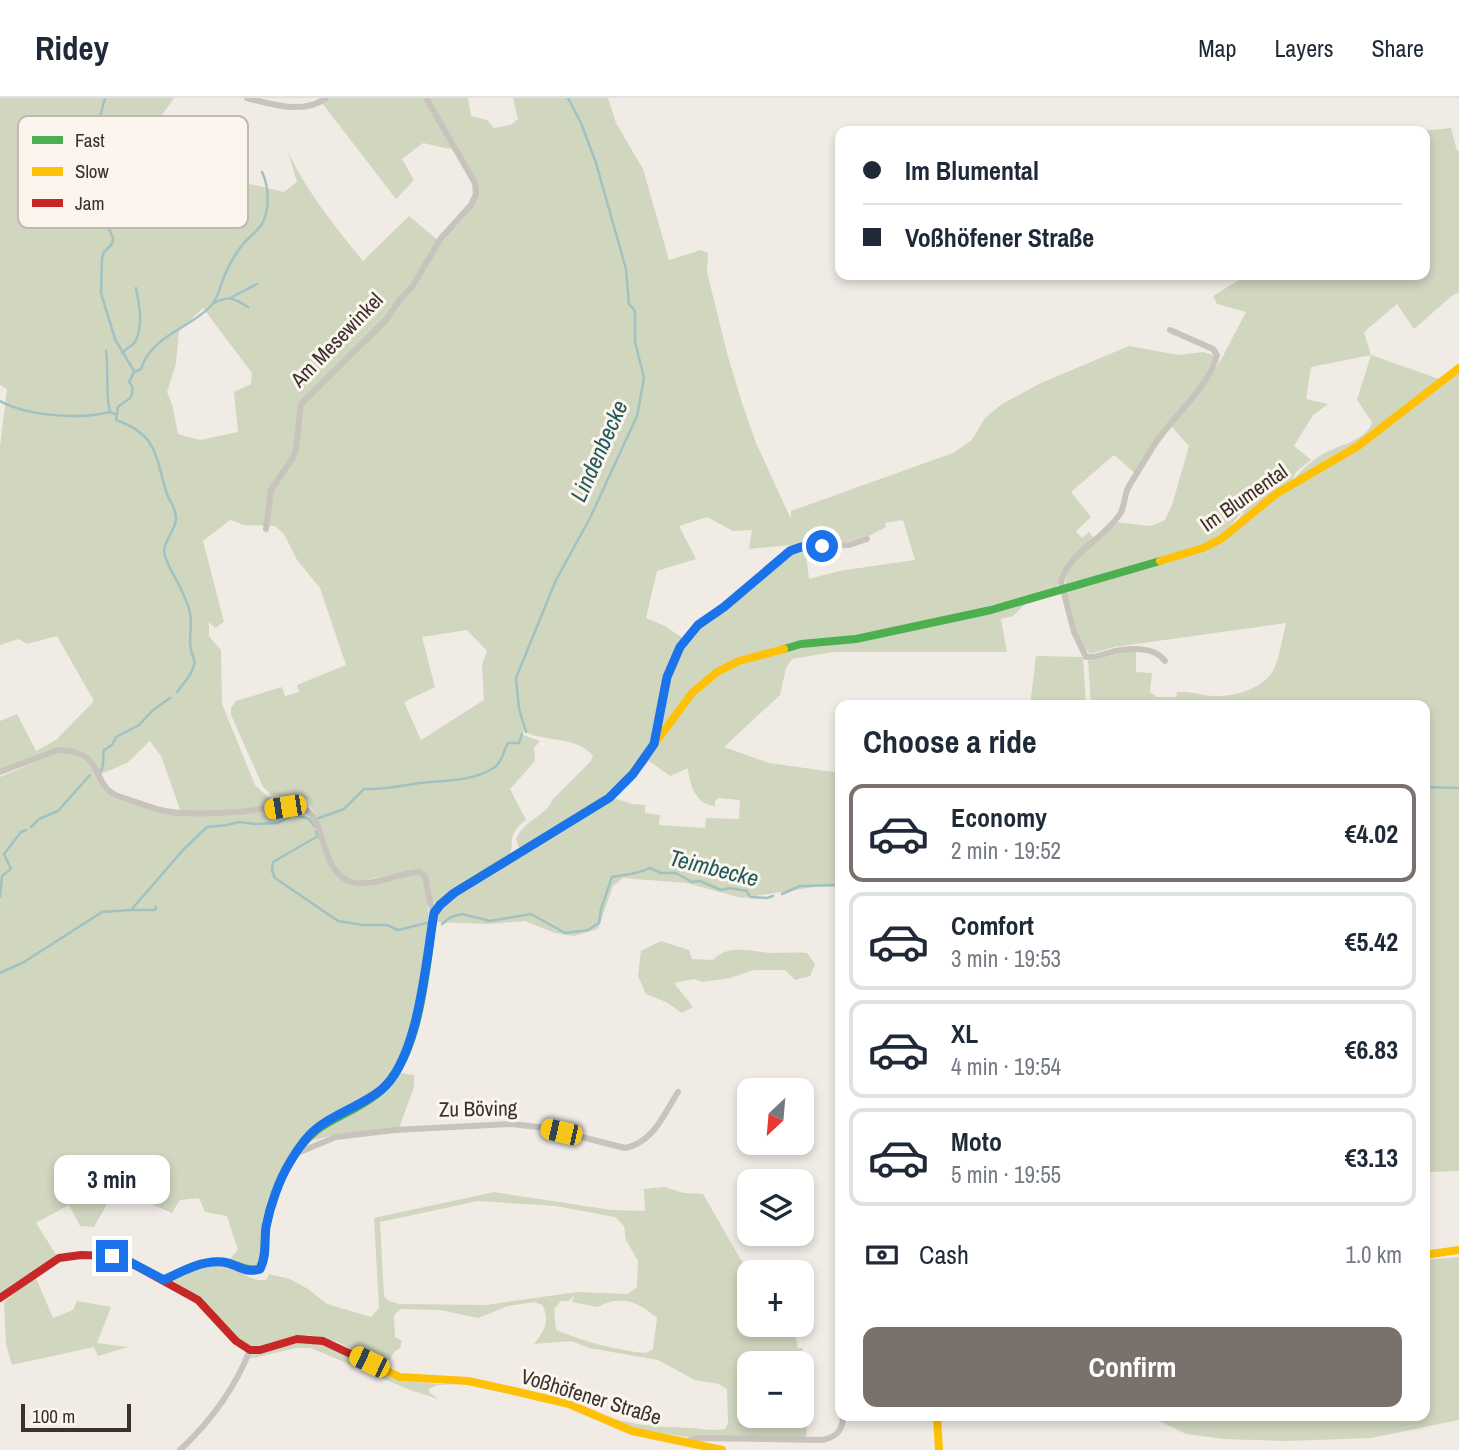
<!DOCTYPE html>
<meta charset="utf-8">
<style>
:root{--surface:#fff;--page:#f6f6f7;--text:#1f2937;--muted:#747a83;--line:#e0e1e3;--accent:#7a716c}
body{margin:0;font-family:"Archivo Narrow",sans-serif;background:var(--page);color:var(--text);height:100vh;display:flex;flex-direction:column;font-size:26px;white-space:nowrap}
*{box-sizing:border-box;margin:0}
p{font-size:23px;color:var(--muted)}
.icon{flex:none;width:38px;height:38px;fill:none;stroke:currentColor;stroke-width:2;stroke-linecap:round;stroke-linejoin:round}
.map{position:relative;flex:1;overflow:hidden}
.panel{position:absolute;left:835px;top:602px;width:595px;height:721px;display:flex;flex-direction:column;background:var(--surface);border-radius:14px;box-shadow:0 4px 10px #0003}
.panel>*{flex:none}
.hud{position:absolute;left:835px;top:28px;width:595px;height:154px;border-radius:14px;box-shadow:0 4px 10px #0003;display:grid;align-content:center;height:154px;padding:0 28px;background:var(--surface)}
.needle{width:46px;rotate:206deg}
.buttons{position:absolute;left:737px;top:980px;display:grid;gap:14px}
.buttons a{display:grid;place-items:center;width:77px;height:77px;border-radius:14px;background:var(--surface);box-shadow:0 4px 10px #0003;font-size:35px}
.scale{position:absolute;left:21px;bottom:18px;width:110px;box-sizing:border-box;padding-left:7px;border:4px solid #3b302b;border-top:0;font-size:19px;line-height:24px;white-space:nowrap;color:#3b302b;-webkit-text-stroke:5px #fbf5ee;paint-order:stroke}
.end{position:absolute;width:32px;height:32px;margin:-16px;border:9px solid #1a73e8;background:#fff;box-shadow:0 0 0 4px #fff}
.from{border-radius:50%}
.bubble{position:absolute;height:49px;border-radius:14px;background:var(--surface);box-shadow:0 4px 10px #0003;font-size:23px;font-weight:800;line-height:49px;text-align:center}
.car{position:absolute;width:21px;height:42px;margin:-21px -10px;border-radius:9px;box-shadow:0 0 5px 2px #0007;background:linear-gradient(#f5c518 24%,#345 0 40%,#f5c518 0 76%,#345 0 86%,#f5c518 0)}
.hud b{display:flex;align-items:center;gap:24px;height:66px;font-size:26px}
.hud b+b{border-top:2px solid var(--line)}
.hud i{width:18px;height:18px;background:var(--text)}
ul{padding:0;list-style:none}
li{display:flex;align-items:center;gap:21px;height:98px;margin:0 14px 10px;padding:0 14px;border:4px solid var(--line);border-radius:14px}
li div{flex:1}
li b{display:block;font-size:26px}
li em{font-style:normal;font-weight:800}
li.current{border-color:var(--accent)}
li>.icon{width:63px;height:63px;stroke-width:1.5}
h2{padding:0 28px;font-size:32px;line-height:84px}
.pay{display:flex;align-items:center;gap:18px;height:77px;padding:0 28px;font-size:26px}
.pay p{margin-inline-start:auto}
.action{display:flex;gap:14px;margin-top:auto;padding:14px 28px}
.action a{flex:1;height:80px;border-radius:14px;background:var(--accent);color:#fff;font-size:28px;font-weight:800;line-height:80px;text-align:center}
header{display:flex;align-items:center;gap:42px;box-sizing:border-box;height:98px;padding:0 35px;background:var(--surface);border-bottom:2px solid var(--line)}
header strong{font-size:33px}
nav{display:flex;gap:38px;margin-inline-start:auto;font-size:24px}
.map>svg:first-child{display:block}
.green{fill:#d1d6bf;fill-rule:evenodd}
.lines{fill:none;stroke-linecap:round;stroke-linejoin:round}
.stream{stroke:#a1c2c1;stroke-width:2.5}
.street{stroke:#c9c3be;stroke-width:6}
.fast{stroke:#4caf50;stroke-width:8}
.slow{stroke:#ffc107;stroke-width:8}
.jam{stroke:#c62828;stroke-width:8}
.route{stroke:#1a73e8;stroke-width:9}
.labels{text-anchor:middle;stroke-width:6;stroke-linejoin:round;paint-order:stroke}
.street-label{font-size:21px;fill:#3b302b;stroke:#fbf5ee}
.water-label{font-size:23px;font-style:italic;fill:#1f5a5e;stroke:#fbf5ee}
.key{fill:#fbf5ee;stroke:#c1bab4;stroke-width:2}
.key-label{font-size:19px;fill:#3b302b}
</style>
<header>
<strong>Ridey</strong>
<nav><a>Map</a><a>Layers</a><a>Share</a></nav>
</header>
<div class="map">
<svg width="1459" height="1352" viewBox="0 0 1459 1352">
<rect width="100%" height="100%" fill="#f0ebe5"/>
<g class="green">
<path d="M0,0H174L160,20L219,79L284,94L297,84L288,54C307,94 335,129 363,163L409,118L440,144C453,128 478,112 477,89L454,48L450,51L423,45L402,61L414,82L396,101L322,5L328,0H468L471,18L487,22L494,30L510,27L518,21L513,0H608L616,25L643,71L669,162L701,152L708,155L707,174L727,255L742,305L756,345L791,421V413L953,355L972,342L985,320L1002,306L1041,285L1129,248L1179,257L1203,254L1215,258L1197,292L1167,326L1136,376L1114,357L1071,394L1091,419L1076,433L1082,440L1089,434L1094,441L1069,465L1056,490L1023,501L1025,506L1013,518L1001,521L1007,554H833L792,561L786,570L780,597L724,649L769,665L840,675V785L742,800L686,785L623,780L613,788L598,831L574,838L555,835L525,823L489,826L434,824L442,809L452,799L614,700L632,706L645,707V715L660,717L659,727L705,730L706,720L739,721L740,702L719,700L715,703V708C696,707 689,686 688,670L670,678L649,663L636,677L651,650C640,654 638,666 630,675C602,709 559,729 522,751L519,750L516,741C525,721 547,718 552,702L591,663L593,658C578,638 543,644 523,633V637L540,643L534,650L535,663L510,691L526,722C503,739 518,747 507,760C498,770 480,776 469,783C458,790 447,798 437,806L431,802L427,776L421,772L360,783L345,779L333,768L330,769C352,797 386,782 416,776L422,779L424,783C436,831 423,881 410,928C406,943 402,960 393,974L414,977V989L399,1030L334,1037L299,1046C284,1070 269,1099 264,1128C262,1142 268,1159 256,1169L245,1170L228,1163L238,1152L227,1118L205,1114L199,1100L180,1102L172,1115L153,1107L156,1099L122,1079L94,1129L80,1128L69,1107L36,1125L57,1158L0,1197V679L59,654L79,655C93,666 95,679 105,692C113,702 166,717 180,717L181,714L161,658L150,643L127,665L101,676L81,653L57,650L0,672V623L17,616L36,653L56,642L94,603L57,538L27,546L19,541L0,547V348L7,291L0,287ZM203,210L252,275L251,286L234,294L238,334L200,342L178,336L172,306L167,294L176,266L179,233ZM707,419L733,433L752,432L749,451L790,447L741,494L696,526L684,541L665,528L646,520L657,473L696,461L679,428ZM230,422L244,427L275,428L284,436L297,462L320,490L346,567L297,587L299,594L285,598L282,589L236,603L231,610V617L263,689L272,697L309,702L330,762H327L314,724L301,712L304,708L270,701L255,687L222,606L221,552L209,538V524L215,530L224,524L203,443ZM903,422L915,462L839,473L809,481L805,448L843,445L869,438L886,429L885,425ZM467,532L487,553L482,567L484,602L421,642L404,604L435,589L422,539Z"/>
<path d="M1451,30L1457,53H1459V195L1453,197L1414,231L1397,206L1364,234L1371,257L1439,281L1360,345L1293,383C1301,372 1314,360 1327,354C1342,346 1367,342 1372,324L1357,302L1371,257L1311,269L1306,301L1328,306L1313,317L1294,348L1311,362L1296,374L1291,385L1234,427L1244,414H1241L1226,434L1206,447L1066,488C1060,470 1102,437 1115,424L1151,428L1165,422L1172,407L1189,348L1169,326L1199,294L1222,260L1246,214L1217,206L1213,198L1247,177H1424V33H1422Z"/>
<path d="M1459,272V1073L1425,1074L1424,607H1091L1088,563L1126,554H1136V574L1152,575L1150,594L1157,599H1176L1177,594C1191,593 1201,598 1214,598C1234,599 1262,591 1273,573C1279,562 1283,538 1286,525L1114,549L1090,556L1080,544L1066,494L1203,451L1263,406L1320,374Z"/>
<polygon points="1036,558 1083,559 1086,607 1030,607"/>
<path d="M661,843L689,852L692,861L713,862C728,845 753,854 773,855C784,855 795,854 807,855L815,866L810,878L795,882L785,872H754L730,880L702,884L694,881L674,885L693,909L682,915L666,904L646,896L638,878L641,853Z"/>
<path d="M664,1089L684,1095L703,1096L741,1162L751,1174H749V1227H779L781,1232L793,1230L798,1250H802L809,1269H802V1265H749V1318H802V1312L808,1316L806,1340L686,1339L632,1330L603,1317C633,1328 660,1329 691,1330C703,1331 713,1333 725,1331L728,1325L727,1291L719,1286L695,1282L658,1262L589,1250L571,1243L534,1246C544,1234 551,1222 542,1207L534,1204L508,1208L478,1220L440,1212L401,1211L394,1217L395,1239L402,1243L400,1250L394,1254L390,1262L378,1257L362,1258L338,1244L309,1237L255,1249L246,1246L237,1240L200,1200L170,1181C185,1173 218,1163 235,1171C245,1176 253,1184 266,1182L269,1176L290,1181L308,1191L327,1206L371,1219L379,1210L374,1120L494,1094L611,1112L645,1113L644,1091ZM478,1103L556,1108L615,1119L624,1128L626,1142L638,1163L637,1189L628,1196L577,1194L486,1207L399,1206L389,1203L384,1198L380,1124ZM574,1197L572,1204L598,1209C621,1196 638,1204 657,1220L653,1251L646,1255C614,1252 586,1244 556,1232L554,1211L561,1203H569Z"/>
<polygon points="1459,1159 1459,1322 1371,1340 1286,1343 1224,1341 1186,1336 1149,1318 1424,1318 1425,1162"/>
<polygon points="35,1178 53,1220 73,1212 77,1203 111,1209 97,1245 128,1249 98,1258 94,1249 12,1267 6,1246 4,1204"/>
<polygon points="300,1245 325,1247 400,1283 454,1287 437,1287 429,1291 429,1294 438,1301 410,1292 311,1250 296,1250 249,1261 253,1255"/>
</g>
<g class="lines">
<g class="stream">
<polyline points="103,107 99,97 101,88 99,65 100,19 105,0"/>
<polyline points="107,126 113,140 112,146 104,154 102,160 101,195 115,241 134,273"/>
<polyline points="232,199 257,186"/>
<path d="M213,205C231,197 233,200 248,209"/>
<path d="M106,253C109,273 105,294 110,314L115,316"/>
<path d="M122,255C126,250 132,249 135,244C144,228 139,206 136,190"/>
<path d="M0,303C28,318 80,322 110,314"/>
<path d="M177,594C183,585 192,578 194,567C196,561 192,558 191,552C188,540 193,527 190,515C186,495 173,479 166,461C159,445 175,436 176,421C177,412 170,404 167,396C155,359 159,337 116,322L118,309C125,302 135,302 132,288L129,284L134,274L141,271C152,237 189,231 211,208C219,199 221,184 226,174C230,164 237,154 243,146C249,139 257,134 262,126C270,112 269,88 262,74"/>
<polyline points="526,634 519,611 516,580 556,482 590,420 637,318 644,280 635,244 635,213 629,206 626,171 596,65 581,25 568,0"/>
<path d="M101,673C105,666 102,659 104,652L112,647L116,639L139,627L153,612L170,600"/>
<polyline points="1424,689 1459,690"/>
<polyline points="308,720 315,729"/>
<path d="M316,721L344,711L364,691C384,692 401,688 420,685C445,682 473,684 495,669C503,663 503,653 508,645H519L522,636"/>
<polyline points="31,729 39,721 58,713 90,677"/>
<polyline points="316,734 318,738 273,764 272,773 275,780 338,823 363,827 387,827 398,832 427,825"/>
<polyline points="782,796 800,788 840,787"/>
<polyline points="0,799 2,778 11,771 4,756 21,734 26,732"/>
<polyline points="131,812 155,812 156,809"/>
<path d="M442,826L451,819L462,816L490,823L531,816L565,835L588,832L599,825L601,811L612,779C625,777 638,776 650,770L661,775H676L692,784L700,783L721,792L730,790L747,793L750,799L767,800L773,798"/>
<polyline points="0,875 24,864 102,814 131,812 184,751 207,729 227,727 239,724 255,726 278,725 294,717 310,721"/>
</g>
<g class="street">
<path d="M247,0C272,6 303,17 326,0"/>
<polyline points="266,431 271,392 294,358 296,350 301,306 386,222 401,200 412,189 441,140 471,107 476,96 475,85 426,0"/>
<path d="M1165,563C1154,547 1125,550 1108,555C1100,557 1095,560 1086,559L1074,534L1061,484C1069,454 1104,441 1120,416C1125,408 1124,398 1128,390C1136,376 1145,362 1153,349C1172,318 1207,293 1217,257L1213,251L1170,232"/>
<polyline points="654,644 667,579 680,549 698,527 724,509 790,453 801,449 849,447 867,441"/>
<path d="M0,674L58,652C109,653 88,689 121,699C137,704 155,712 171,714C192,717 215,715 235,714C256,714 284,703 304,711C328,721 318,780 357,785C377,787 399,775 419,774L425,778L430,804L434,815"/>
<path d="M295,1056L336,1039L395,1032L512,1026L546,1030L625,1050C654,1044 664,1016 678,994"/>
<path d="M688,1343L699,1340L822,1342C836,1339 843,1333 843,1318"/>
<path d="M180,1352C209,1325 235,1290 250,1252"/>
</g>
<g class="fast">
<polyline points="784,551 801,546 856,541 991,512 1160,463"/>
<path d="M164,1182C182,1173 202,1162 222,1164C236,1165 245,1174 260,1171C266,1157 264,1143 266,1129C270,1107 279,1083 290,1064C318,1018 341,1024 377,996C422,961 426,867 434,815L440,807L460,791"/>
</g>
<g class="slow">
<polyline points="1160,463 1203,450 1221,441 1276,396 1358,348 1459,270"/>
<polyline points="460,791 609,700 633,675 692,595 717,574 739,563 784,551"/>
<polyline points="1424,1157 1459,1152"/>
<polyline points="355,1258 400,1279 468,1283 514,1293 569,1306 632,1333 722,1352"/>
<polyline points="937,1318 939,1352"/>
</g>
<polyline class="jam" points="0,1200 59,1160 81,1157 112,1158 131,1165 198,1202 236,1243 250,1252 260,1252 297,1241 323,1243 355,1258"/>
</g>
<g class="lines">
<path class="route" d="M112,1158L130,1164L164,1182C182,1173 202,1162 223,1164C237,1166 245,1176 260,1171C267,1158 264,1144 266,1129C270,1108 279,1082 290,1064C297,1052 305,1039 317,1030C336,1015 361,1008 381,992C419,961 426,861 434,815L440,807L454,795L609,700L633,676L654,646L667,579L680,549L698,527L724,509L790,453L801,449L822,448"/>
</g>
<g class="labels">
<g class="street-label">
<text transform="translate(337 242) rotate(-46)" y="7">Am Mesewinkel</text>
<text transform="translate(1244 400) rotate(-35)" y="7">Im Blumental</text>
<text transform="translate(478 1011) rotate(-1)" y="7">Zu Böving</text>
<text transform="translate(591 1299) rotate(17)" y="7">Voßhöfener Straße</text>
</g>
<g class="water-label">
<text transform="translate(599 353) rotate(-66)" y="8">Lindenbecke</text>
<text transform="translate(714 770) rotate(14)" y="8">Teimbecke</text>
</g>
</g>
<rect x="18" y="18" width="230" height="112" rx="10" class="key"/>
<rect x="32" y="38" width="31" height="8" fill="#4caf50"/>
<rect x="32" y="69" width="31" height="9" fill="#ffc107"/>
<rect x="32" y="101" width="31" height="8" fill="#c62828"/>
<g class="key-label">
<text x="75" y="49">Fast</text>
<text x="75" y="80">Slow</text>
<text x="75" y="112">Jam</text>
</g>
</svg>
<div class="buttons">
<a><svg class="needle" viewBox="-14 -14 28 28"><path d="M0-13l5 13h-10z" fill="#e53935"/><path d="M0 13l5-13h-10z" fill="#747a83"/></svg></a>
<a><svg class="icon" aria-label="layers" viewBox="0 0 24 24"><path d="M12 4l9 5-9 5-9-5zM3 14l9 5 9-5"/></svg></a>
<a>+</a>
<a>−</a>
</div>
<div class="scale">100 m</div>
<i class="end from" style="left:822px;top:448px"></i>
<i class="end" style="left:112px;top:1158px"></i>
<div class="bubble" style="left:54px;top:1057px;width:116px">3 min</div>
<i class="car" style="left:285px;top:709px;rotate:261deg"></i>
<i class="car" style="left:561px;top:1034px;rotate:283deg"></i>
<i class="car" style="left:369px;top:1264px;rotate:296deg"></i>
<div class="hud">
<b><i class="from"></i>Im Blumental</b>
<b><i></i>Voßhöfener Straße</b>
</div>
<section class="panel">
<h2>Choose a ride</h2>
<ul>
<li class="current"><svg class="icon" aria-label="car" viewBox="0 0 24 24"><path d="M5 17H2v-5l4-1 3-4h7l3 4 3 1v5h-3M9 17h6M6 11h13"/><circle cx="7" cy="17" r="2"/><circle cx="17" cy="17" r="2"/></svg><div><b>Economy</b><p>2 min · 19:52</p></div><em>€4.02</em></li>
<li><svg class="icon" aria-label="car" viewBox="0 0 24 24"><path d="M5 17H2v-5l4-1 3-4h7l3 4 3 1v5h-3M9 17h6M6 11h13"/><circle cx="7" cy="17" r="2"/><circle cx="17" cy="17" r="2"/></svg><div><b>Comfort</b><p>3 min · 19:53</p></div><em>€5.42</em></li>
<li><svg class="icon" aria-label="car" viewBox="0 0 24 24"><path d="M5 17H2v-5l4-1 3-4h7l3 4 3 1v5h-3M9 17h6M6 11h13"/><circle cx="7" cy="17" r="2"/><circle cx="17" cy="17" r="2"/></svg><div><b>XL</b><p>4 min · 19:54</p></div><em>€6.83</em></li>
<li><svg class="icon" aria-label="car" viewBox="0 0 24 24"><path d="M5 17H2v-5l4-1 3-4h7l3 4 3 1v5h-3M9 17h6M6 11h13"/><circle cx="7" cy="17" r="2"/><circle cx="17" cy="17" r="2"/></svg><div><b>Moto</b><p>5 min · 19:55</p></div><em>€3.13</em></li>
</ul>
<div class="pay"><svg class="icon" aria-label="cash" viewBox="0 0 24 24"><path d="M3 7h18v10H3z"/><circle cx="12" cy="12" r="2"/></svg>Cash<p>1.0 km</p></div>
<div class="action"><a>Confirm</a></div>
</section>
</div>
